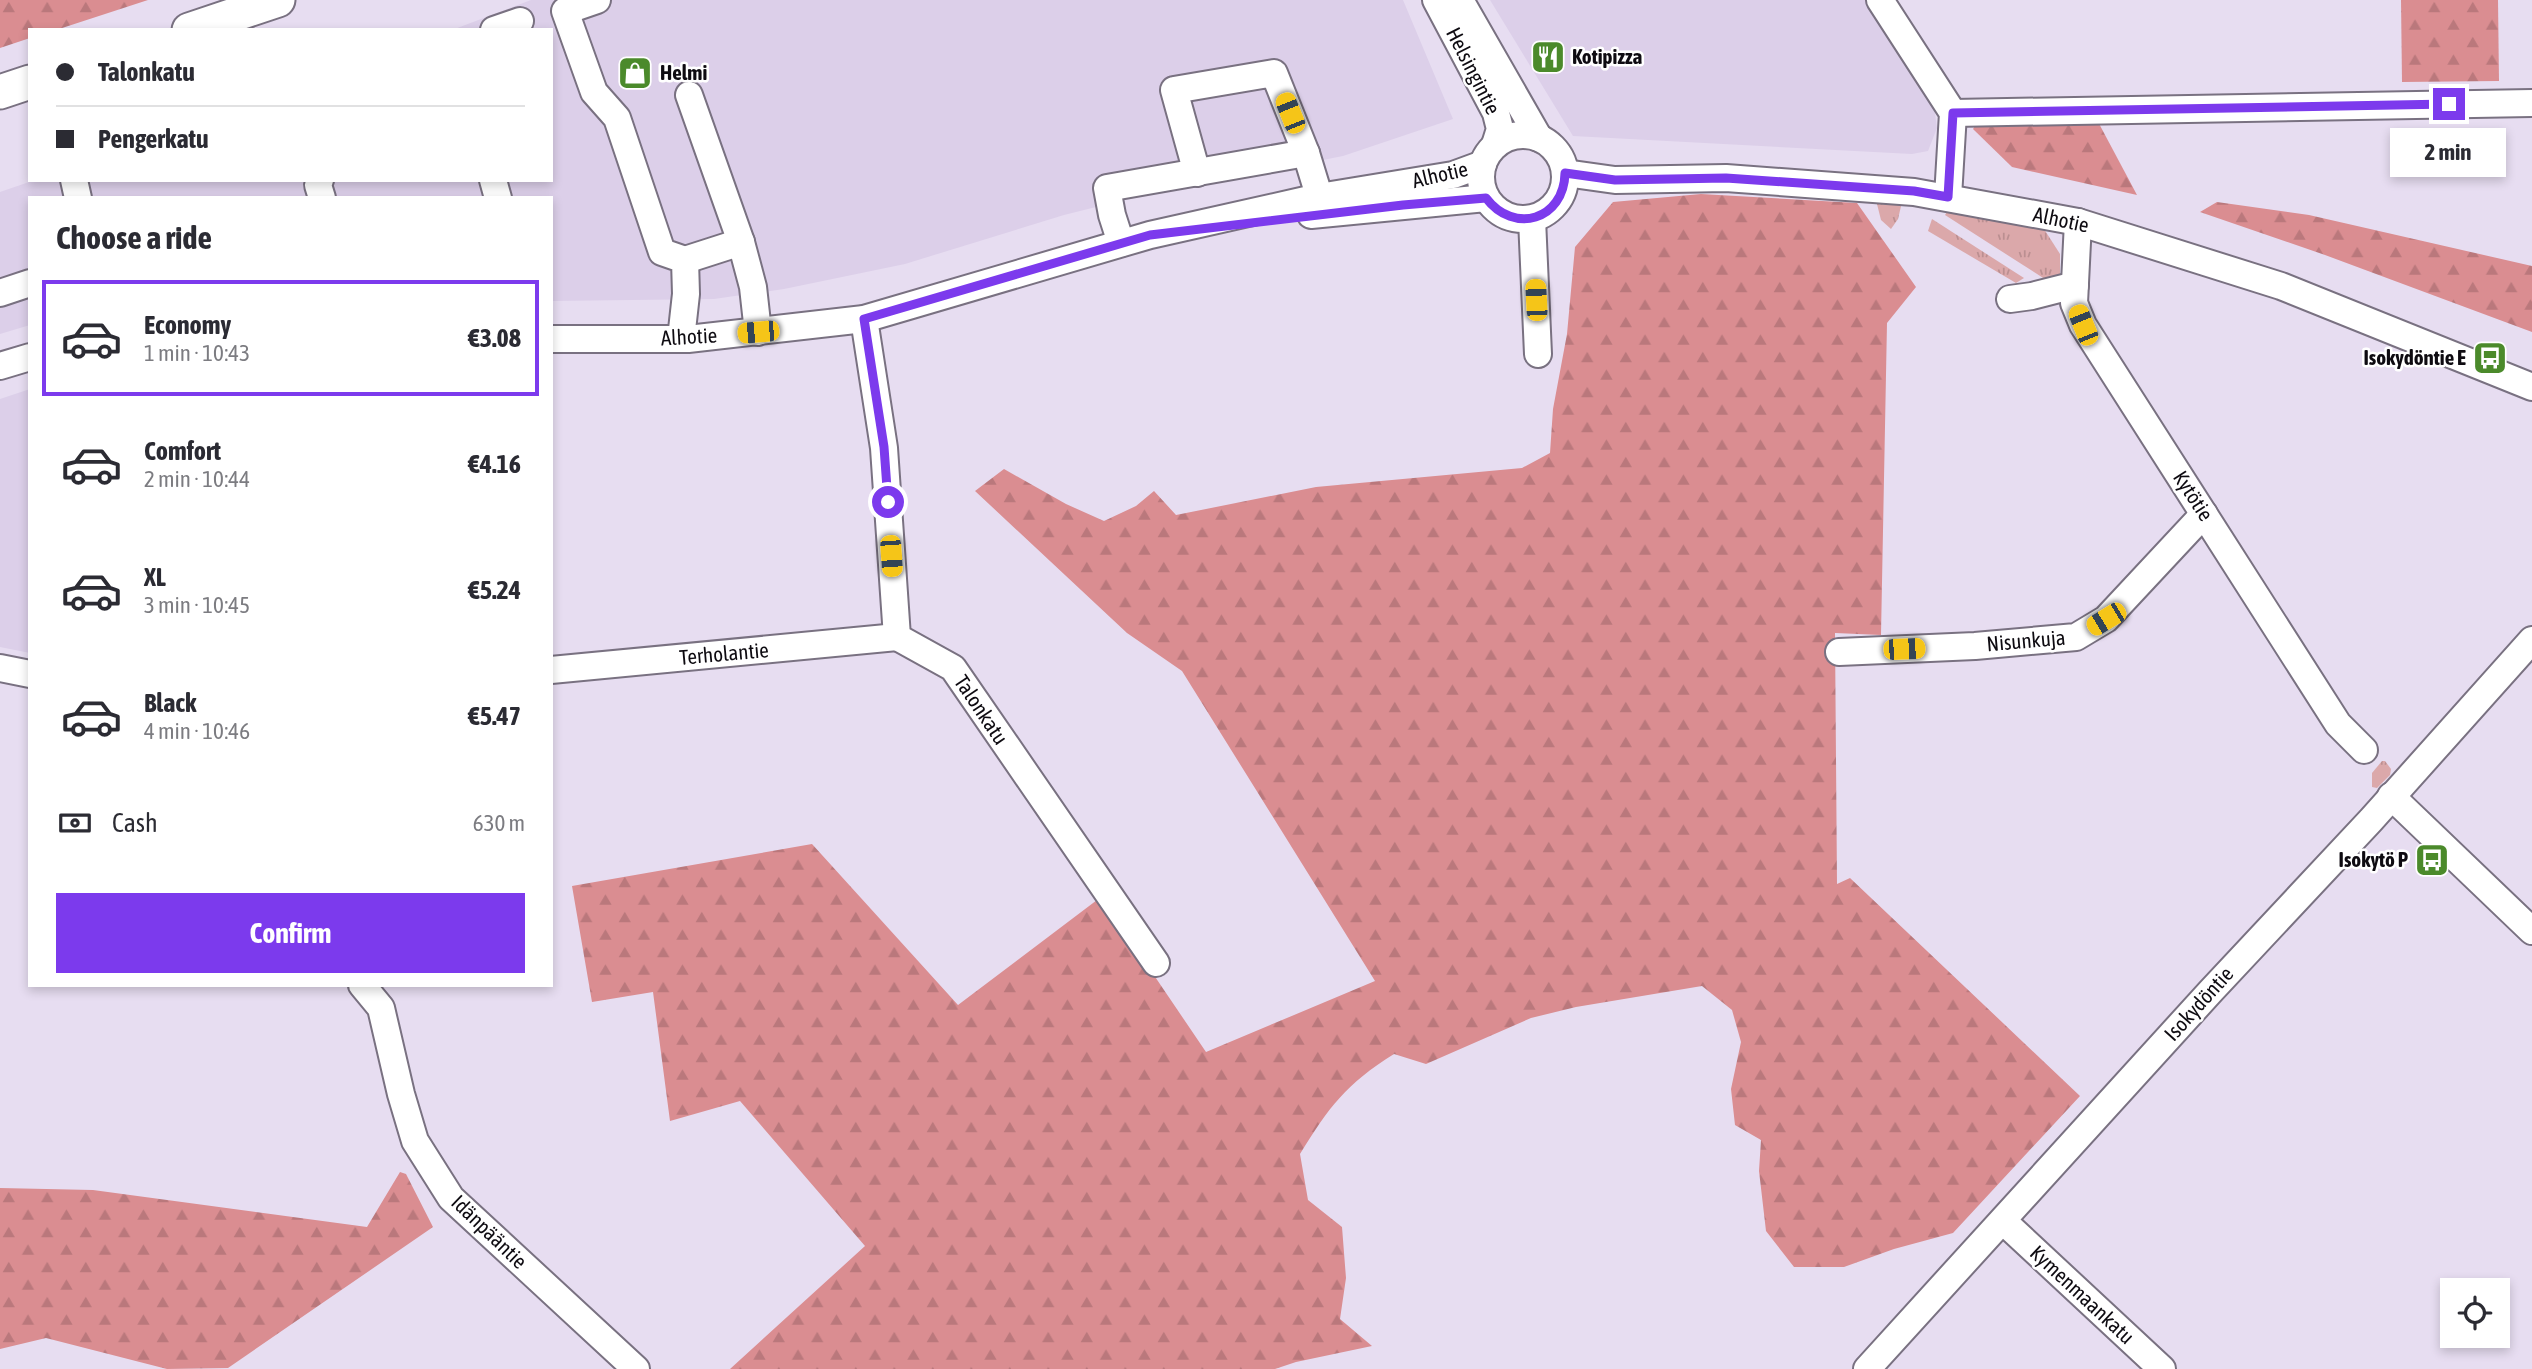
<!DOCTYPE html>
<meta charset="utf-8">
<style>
:root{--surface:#fff;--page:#f2f2f3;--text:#2b2b33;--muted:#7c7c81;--line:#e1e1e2;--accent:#7c3aed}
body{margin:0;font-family:"Asap Condensed",sans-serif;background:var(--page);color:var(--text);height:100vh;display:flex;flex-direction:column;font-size:26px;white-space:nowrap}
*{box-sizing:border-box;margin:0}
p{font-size:23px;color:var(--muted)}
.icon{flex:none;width:38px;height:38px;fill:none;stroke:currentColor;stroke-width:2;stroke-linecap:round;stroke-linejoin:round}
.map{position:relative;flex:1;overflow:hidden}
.side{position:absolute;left:28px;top:196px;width:525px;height:791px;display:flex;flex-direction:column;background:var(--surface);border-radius:0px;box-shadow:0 4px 10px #0003}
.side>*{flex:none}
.banner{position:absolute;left:28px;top:28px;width:525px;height:154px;border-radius:0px;box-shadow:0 4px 10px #0003;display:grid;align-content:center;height:154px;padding:0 28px;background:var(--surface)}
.buttons{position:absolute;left:2440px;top:1278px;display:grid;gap:14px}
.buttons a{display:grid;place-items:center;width:70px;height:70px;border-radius:0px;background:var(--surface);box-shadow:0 4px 10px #0003;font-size:35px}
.end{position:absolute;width:32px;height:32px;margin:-16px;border:9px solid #7c3aed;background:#fff;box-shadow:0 0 0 4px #fff}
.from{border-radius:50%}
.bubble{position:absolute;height:49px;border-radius:0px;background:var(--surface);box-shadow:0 4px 10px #0003;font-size:23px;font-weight:700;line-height:49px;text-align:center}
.car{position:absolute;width:21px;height:42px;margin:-21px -10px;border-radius:9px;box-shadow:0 0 5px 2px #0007;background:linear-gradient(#f5c518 24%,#345 0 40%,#f5c518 0 76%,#345 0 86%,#f5c518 0)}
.banner b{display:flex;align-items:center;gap:24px;height:66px;font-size:26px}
.banner b+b{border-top:2px solid var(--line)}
.banner i{width:18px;height:18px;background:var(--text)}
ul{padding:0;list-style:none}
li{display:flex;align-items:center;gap:21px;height:116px;margin:0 14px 10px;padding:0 14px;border:4px solid transparent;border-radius:0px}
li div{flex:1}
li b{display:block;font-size:26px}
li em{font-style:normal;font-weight:700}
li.current{border-color:var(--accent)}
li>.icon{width:63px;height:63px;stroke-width:1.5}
h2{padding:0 28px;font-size:32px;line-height:84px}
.pay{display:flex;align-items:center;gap:18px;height:77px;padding:0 28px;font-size:26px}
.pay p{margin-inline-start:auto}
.primary-button{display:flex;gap:14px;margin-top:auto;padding:14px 28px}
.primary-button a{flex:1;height:80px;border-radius:0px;background:var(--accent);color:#fff;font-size:28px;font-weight:700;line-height:80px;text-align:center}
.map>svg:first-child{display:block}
.built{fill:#dccfe9}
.grass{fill:url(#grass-tufts)}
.forest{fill:url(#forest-firs)}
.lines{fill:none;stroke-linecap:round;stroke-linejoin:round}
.minor-casing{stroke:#797181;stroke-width:30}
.major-casing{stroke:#797181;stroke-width:37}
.minor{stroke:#fff;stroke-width:26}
.major{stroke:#fff;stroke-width:33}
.route{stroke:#7c3aed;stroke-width:9}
.labels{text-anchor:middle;stroke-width:5;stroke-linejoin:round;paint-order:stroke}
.poi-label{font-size:21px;font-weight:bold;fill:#0e0b11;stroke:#fff;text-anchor:start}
.street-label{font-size:21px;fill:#0e0b11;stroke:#fff}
</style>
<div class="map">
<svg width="2532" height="1369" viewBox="0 0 2532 1369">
<defs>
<pattern id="grass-tufts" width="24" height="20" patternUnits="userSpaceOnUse" patternTransform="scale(1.75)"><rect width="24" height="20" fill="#dba8aa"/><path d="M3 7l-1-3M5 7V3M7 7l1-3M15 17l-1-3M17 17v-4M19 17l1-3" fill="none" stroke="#bb8f91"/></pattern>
<pattern id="forest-firs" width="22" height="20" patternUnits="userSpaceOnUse" patternTransform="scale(1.75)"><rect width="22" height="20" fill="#da8d91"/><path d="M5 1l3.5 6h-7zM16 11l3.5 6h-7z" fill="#ba787c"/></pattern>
</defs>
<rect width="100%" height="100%" fill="#e7ddf1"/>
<g class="built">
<polygon points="531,0 1403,0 1453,119 1343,156 1128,199 1064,215 905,264 784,289 714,299 551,301 551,198 30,198 30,325 0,334 0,192 35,180 551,180 551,30 452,30"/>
<polygon points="1490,0 1870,0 1933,99 1937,128 1928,151 1912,154 1573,136"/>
<polygon points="30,389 30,653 0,647 0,399"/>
</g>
<g class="grass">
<polygon points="1880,200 1902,202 1898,219 1891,229 1881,220 1877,204"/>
<polygon points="1948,210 2044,229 2060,254 2060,279 2051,283 1945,215"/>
<polygon points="1932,219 2024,278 2016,283 1928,231"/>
<polygon points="2382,761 2385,761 2391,769 2390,775 2377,788 2372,787 2372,773"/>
</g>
<g class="forest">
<polygon points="0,0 148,0 56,30 30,30 30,38 0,48"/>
<polygon points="2401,0 2498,0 2499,81 2402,82"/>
<polygon points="2096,118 2137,195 2012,167 1973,129 1979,120"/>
<path d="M1701,194L1857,203L1916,287L1887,323L1881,635L1835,633L1837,884L1850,878L2080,1096L1953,1233L1894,1249L1844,1267H1794L1766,1231L1759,1171L1761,1140L1735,1125L1731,1089L1741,1042L1732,1010L1702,986L1576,1007L1531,1018L1426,1064L1394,1054C1346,1084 1329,1107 1300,1154L1308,1200L1342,1227L1346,1278L1340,1319L1372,1346L1296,1362L1275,1369H730L865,1246L740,1101L670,1121L653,992L592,1002L572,886L812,844L958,1005L1101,897L1206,1052L1375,981L1182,671L1127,633L975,491L1004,469L1066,504L1104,521L1136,506L1154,491L1176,515L1316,487L1522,468L1550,453L1553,409L1567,334L1575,247L1613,202Z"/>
<polygon points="2217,202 2309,215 2532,266 2532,332 2325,255 2200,212"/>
<polygon points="400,1172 406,1174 433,1227 228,1368 167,1369 46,1338 0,1349 0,1188 93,1190 367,1227"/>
</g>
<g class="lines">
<g class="minor-casing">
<g id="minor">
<polyline points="597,0 565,11 594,92 617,118 662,252 685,260 686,294 681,339"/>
<polyline points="1436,0 1496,113 1500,129 1495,145"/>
<polyline points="1460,0 1539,138"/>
<polyline points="1880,0 1953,113 1948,197"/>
<polyline points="494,30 520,21"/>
<polyline points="689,95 741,242 753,287 758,332"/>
<polyline points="1953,113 2532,103"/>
<circle cx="1523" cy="177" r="42"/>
<polyline points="1197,173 1174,90 1274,73 1306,153 1324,212"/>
<polyline points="1565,173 1615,180 1726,178 1914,192 2078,222 2281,286 2532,387"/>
<polyline points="74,180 78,198"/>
<polyline points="320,180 318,185 322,198"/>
<polyline points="493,180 498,198"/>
<polyline points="1311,215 1486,198"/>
<polyline points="1532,219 1538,354"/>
<polyline points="2078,222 2074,303 2083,325 2338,724 2364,750"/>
<polyline points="1121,243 1112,215 1107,188 1306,153"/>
<polyline points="685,260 741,242"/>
<polyline points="0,293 30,283"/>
<polyline points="2010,299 2032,296 2075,285"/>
<polyline points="864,319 884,448 897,637 953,668 1156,963"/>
<polyline points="551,339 688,339 864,319 1150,235 1319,197 1453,175 1483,164"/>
<polyline points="0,366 30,357"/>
<polyline points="1839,652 1975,646 2076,637 2106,619 2204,514"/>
<polyline points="0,668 30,674"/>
<polyline points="551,670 897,637"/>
<polyline points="2391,796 2532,931"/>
<polyline points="362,985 381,1008 401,1094 415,1141 451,1198 636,1369"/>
<polyline points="2003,1221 2162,1369"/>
<polyline points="1867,1369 2210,992 2371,820 2532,640"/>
</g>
</g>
<g class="major-casing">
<g id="major">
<polyline points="189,30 278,0"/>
<polyline points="0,92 30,82"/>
</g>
</g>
<use href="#minor" class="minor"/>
<use href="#major" class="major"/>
</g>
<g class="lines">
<path class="route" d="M888,502L884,447L864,319L1150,235L1403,205L1486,198C1514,235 1564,220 1565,173L1615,180L1726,178L1914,191L1948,197L1953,113L2449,104"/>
</g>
<defs>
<g id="restaurant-square" transform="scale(1.75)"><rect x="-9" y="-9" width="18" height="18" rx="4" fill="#4b8a2b" stroke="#fff"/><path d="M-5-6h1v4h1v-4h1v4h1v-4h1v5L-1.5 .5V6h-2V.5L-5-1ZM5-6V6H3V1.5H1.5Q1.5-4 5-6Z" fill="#fff"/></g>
<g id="shop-square" transform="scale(1.75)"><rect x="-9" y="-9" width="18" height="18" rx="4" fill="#4b8a2b" stroke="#fff"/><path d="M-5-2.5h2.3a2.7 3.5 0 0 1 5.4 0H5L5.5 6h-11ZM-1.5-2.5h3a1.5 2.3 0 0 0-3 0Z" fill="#fff"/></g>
<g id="bus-square" transform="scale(1.75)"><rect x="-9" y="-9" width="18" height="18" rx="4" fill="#4b8a2b" stroke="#fff"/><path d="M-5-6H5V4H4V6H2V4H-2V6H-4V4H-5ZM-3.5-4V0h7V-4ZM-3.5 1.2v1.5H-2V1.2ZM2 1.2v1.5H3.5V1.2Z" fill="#fff"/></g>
</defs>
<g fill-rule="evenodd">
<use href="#restaurant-square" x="1548" y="57"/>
<use href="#shop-square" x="635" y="73"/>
<use href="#bus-square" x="2490" y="358"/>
<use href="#bus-square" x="2432" y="860"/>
</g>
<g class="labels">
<g class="poi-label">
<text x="1572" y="64">Kotipizza</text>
<text x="660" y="80">Helmi</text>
<text x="2466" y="365" text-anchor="end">Isokydöntie E</text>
<text x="2408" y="867" text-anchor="end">Isokytö P</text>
</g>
<g class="street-label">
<text transform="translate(1473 71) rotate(63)" y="7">Helsingintie</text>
<text transform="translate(1440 175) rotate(-13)" y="7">Alhotie</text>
<text transform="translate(2061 220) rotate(12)" y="7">Alhotie</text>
<text transform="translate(689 337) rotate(-3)" y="7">Alhotie</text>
<text transform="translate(2193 496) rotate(57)" y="7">Kytötie</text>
<text transform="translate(2026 641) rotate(-5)" y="7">Nisunkuja</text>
<text transform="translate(724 654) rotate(-5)" y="7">Terholantie</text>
<text transform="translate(981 710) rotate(56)" y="7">Talonkatu</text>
<text transform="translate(2199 1004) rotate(-48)" y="7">Isokydöntie</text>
<text transform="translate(489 1232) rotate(44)" y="7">Idänpääntie</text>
<text transform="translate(2082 1295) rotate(43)" y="7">Kymenmaankatu</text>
</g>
</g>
</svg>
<div class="buttons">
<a><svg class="icon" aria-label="locate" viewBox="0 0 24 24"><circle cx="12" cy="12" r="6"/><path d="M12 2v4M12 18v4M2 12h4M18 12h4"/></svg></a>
</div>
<i class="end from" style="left:888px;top:502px"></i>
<i class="end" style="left:2449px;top:104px"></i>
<div class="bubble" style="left:2390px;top:128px;width:116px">2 min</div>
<i class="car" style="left:1290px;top:113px;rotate:338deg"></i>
<i class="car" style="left:1536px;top:300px;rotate:357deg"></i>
<i class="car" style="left:2083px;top:325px;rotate:338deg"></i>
<i class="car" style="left:758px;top:332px;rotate:265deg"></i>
<i class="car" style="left:891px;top:556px;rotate:176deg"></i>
<i class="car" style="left:2106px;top:619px;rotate:239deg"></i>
<i class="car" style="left:1904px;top:649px;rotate:88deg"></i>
<div class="banner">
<b><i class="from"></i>Talonkatu</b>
<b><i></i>Pengerkatu</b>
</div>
<section class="side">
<h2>Choose a ride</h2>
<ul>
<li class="current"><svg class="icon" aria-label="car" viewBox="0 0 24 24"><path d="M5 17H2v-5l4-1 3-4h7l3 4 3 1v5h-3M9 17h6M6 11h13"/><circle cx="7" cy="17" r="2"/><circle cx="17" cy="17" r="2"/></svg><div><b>Economy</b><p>1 min · 10:43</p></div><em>€3.08</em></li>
<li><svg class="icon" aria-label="car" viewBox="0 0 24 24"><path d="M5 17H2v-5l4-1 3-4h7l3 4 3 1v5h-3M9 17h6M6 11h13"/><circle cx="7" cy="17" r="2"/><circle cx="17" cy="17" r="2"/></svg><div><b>Comfort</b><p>2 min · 10:44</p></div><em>€4.16</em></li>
<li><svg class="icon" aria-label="car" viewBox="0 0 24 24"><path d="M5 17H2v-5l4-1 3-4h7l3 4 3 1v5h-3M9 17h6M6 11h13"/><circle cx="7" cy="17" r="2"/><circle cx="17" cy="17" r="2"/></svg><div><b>XL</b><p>3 min · 10:45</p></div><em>€5.24</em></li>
<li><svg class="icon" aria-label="car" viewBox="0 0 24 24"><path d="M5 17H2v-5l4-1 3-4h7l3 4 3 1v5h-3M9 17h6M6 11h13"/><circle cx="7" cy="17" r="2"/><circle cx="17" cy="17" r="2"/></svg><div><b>Black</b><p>4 min · 10:46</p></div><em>€5.47</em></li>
</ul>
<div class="pay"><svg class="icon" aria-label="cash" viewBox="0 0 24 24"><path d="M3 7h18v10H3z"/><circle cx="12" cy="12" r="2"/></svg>Cash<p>630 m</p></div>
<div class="primary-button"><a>Confirm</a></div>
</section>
</div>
